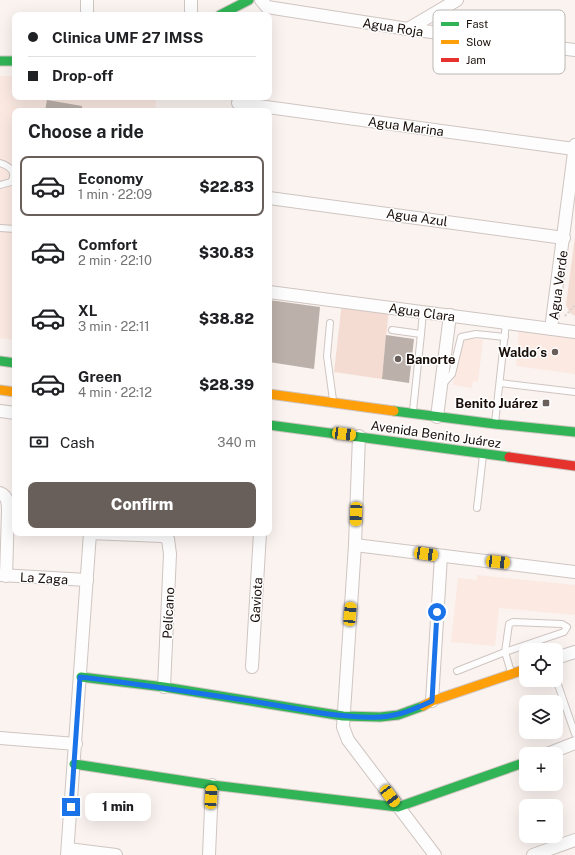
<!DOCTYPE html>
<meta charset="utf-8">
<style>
:root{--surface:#fff;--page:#f2f2f2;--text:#202124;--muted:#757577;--line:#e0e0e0;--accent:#685e5a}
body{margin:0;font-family:"Public Sans",sans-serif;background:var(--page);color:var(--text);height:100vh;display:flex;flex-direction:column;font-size:15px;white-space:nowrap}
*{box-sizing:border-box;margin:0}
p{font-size:13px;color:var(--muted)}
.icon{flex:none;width:22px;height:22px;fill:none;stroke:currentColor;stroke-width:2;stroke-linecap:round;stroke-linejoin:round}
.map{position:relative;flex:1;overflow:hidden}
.side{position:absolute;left:12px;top:108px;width:260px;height:428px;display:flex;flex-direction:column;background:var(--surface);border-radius:8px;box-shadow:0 4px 16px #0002}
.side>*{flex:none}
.guide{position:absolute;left:12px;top:12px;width:260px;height:88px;border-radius:8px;box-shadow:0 4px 16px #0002;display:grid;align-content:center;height:88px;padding:0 16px;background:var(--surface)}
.controls{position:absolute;left:519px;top:643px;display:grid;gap:8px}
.controls a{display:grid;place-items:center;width:44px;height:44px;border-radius:8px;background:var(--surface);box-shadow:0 4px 16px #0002;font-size:20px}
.end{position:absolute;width:18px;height:18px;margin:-9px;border:5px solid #1a73e8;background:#fff;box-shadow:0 0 0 2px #fff}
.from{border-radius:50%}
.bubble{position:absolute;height:28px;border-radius:8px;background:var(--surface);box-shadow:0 4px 16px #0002;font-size:13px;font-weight:800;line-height:28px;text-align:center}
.car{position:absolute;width:12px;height:24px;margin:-12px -6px;border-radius:5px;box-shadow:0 0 3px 1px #0007;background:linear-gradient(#f5c518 24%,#345 0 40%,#f5c518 0 76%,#345 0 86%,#f5c518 0)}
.guide b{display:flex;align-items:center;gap:14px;height:38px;font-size:15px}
.guide b+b{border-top:1px solid var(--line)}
.guide i{width:10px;height:10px;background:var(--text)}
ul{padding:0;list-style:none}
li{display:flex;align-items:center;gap:12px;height:60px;margin:0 8px 6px;padding:0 8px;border:2px solid transparent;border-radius:8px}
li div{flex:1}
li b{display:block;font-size:15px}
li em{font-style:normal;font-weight:800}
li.current{border-color:var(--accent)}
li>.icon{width:36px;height:36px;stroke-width:1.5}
h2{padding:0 16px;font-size:18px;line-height:48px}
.pay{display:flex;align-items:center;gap:10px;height:44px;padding:0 16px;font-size:15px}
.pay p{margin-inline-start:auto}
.button{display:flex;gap:8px;margin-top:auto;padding:8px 16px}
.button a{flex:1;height:46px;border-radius:8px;background:var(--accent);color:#fff;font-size:16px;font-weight:800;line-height:46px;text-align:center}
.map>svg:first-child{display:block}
.built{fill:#fbe9e2}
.green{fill:#f4dcd2}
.building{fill:#bcb0aa}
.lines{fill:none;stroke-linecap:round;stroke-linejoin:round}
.lane-casing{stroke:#cfc5c1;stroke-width:8}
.street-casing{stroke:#cfc5c1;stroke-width:14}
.fast-casing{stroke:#cfc5c1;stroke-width:11}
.slow-casing{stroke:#cfc5c1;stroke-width:11}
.jam-casing{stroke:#cfc5c1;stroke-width:11}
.path{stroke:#d5d2d1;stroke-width:2;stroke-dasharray:2 2;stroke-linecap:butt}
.lane{stroke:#fefdfd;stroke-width:6}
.street{stroke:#fefdfd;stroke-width:12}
.fast{stroke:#30b455;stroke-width:9}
.slow{stroke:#ff9f0a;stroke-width:9}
.jam{stroke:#e5322d;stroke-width:9}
.route{stroke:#1a73e8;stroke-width:5}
.poi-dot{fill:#685e5a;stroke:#fff;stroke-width:1.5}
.labels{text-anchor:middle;stroke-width:3;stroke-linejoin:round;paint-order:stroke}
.street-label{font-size:13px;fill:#190e09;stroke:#fff}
.poi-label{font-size:13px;font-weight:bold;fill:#190e09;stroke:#fff;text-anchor:end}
.key{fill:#fff;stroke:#bab7b5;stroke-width:1}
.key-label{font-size:11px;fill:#190e09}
</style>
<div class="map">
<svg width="575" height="855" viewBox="0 0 575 855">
<rect width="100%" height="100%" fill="#faf3f0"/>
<g class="built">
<polygon points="0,76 15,76 15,97 156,97 155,111 15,111 15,340 0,338"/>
<polygon points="519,329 575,337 575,374 516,366"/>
<polygon points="463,337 483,340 478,382 473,381 472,388 453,385 459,343 463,343"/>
<polygon points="477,575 575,585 575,615 499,608 495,646 451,642 458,578 477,580"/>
</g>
<g class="green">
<polygon points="575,236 575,316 570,313 566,305"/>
<polygon points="342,302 389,308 382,379 334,372"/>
</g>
<g class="building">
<polygon points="47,100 82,106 82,111 45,111"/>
<polygon points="269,300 320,307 314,369 269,362"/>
<polygon points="386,335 414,339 409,383 382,379"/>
</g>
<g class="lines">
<g class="lane-casing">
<g id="lane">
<path d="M0,163C10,166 17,172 11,182L0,185"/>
<polyline points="0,228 15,229"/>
<polyline points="330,323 327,356 333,400"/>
<polyline points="392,330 421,334 413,411"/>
<polyline points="421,334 423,312"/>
<polyline points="500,383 575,392"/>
<polyline points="442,385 452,374 461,337 476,334 505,337"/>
<polyline points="495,423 506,323"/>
<polyline points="477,508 483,455"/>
<polygon points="513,622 562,624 567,627 564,632 505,652 509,624"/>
<polyline points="457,671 505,652 511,672"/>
<polyline points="556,679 575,734"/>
</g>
</g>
<g class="street-casing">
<g id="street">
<polyline points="87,0 87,15"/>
<polyline points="261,0 267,7 408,29 575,50"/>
<polyline points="191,15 191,0"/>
<polyline points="408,29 457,0"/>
<polyline points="238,103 574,149"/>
<polyline points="269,198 564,238"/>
<polyline points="269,292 575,332"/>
<polyline points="551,329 575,145"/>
<polyline points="0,411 15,413"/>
<polyline points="437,417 450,315"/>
<polyline points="359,436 355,545 343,727 348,740 435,855"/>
<path d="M0,493C8,496 8,504 8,511L6,576"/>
<polyline points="90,533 162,536 168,539 170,554 164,687"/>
<polyline points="355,545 575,572"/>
<polyline points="0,575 87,580"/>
<polyline points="556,658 575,652"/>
<polyline points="252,667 260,533"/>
<polyline points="432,701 441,556"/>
<polyline points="0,738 76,744"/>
<polyline points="547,754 575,743"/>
<polyline points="68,849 116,855"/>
<polyline points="67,855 90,533"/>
<polyline points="209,855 212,785"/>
<polyline points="533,855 575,840"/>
</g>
</g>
<g class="fast-casing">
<g id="fast">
<polyline points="220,15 249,0"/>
<polyline points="0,61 15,61"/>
<polyline points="0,361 15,363"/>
<polyline points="394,411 495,424 575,432"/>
<polyline points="269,425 509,457"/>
<polyline points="81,677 164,687 343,716 380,717 398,715 423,706"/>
<polyline points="74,764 212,785 398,807 526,762"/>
</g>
</g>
<g class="slow-casing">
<g id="slow">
<polyline points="0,390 15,392"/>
<polyline points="269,394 394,411"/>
<polyline points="423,706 432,701 526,669"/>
</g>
</g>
<g class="jam-casing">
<polyline id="jam" points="509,457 575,466"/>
</g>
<polyline class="path" points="565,316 575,305"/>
<use href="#lane" class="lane"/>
<use href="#street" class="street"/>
<use href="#fast" class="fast"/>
<use href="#slow" class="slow"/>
<use href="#jam" class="jam"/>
</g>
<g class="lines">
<path class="route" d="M71,807L80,677C140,684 198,693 257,702C297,708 340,719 380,717C399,716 415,709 432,701L437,612"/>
</g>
<g class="poi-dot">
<circle cx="555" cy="352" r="4"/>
<circle cx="398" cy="359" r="4"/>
<rect x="542" y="399" width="8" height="8" rx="2"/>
</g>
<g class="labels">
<g class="street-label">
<text transform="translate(393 27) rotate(9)" y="5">Agua Roja</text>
<text transform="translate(406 126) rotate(8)" y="5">Agua Marina</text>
<text transform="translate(417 217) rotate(8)" y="5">Agua Azul</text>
<text transform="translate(558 285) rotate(-82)" y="5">Agua Verde</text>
<text transform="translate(422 312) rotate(8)" y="5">Agua Clara</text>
<text transform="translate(436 434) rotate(8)" y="5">Avenida Benito Juárez</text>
<text transform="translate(44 578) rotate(3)" y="5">La Zaga</text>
<text transform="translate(256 600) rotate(-86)" y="5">Gaviota</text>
<text transform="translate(168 613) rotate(-87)" y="5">Pelícano</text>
</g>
<g class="poi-label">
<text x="547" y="357">Waldo´s</text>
<text x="406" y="364" text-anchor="start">Banorte</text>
<text x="538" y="408">Benito Juárez</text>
</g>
</g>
<rect x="433" y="10" width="132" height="64" rx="6" class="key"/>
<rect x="441" y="22" width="18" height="4" fill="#30b455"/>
<rect x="441" y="40" width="18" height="4" fill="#ff9f0a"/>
<rect x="441" y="58" width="18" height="4" fill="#e5322d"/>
<g class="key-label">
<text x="466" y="28">Fast</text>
<text x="466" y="46">Slow</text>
<text x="466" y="64">Jam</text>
</g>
</svg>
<div class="controls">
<a><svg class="icon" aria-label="locate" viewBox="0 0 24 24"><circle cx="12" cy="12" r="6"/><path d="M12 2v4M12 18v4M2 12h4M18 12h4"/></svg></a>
<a><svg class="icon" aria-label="layers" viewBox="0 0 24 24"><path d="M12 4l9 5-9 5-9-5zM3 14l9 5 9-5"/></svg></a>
<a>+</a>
<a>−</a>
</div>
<i class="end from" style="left:437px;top:612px"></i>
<i class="end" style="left:71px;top:807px"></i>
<div class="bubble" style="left:85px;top:793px;width:66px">1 min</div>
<i class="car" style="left:344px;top:434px;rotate:97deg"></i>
<i class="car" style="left:356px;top:514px;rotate:182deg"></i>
<i class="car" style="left:426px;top:554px;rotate:98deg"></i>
<i class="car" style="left:498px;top:562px;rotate:96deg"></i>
<i class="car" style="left:350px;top:614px;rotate:5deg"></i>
<i class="car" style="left:390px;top:796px;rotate:143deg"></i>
<i class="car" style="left:211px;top:797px;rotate:3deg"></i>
<div class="guide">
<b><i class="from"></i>Clinica UMF 27 IMSS</b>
<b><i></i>Drop-off</b>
</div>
<section class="side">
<h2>Choose a ride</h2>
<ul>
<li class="current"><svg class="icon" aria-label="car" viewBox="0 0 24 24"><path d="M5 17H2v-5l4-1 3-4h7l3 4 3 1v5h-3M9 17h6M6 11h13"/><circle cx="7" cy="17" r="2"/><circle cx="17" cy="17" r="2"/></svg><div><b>Economy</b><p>1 min · 22:09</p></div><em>$22.83</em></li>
<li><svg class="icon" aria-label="car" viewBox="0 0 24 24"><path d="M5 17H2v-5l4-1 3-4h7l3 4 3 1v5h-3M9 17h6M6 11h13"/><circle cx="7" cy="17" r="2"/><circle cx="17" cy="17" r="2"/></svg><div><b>Comfort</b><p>2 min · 22:10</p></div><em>$30.83</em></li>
<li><svg class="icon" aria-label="car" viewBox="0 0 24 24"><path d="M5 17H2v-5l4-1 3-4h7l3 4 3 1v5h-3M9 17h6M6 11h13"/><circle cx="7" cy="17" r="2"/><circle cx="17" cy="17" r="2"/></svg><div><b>XL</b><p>3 min · 22:11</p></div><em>$38.82</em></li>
<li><svg class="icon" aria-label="car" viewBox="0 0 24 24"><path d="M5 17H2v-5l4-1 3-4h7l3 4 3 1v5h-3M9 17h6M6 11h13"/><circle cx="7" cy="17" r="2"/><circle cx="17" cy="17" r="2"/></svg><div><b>Green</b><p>4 min · 22:12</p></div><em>$28.39</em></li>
</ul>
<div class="pay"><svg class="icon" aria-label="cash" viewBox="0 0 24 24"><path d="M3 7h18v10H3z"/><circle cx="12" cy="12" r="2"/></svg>Cash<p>340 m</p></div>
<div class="button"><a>Confirm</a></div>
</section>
</div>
